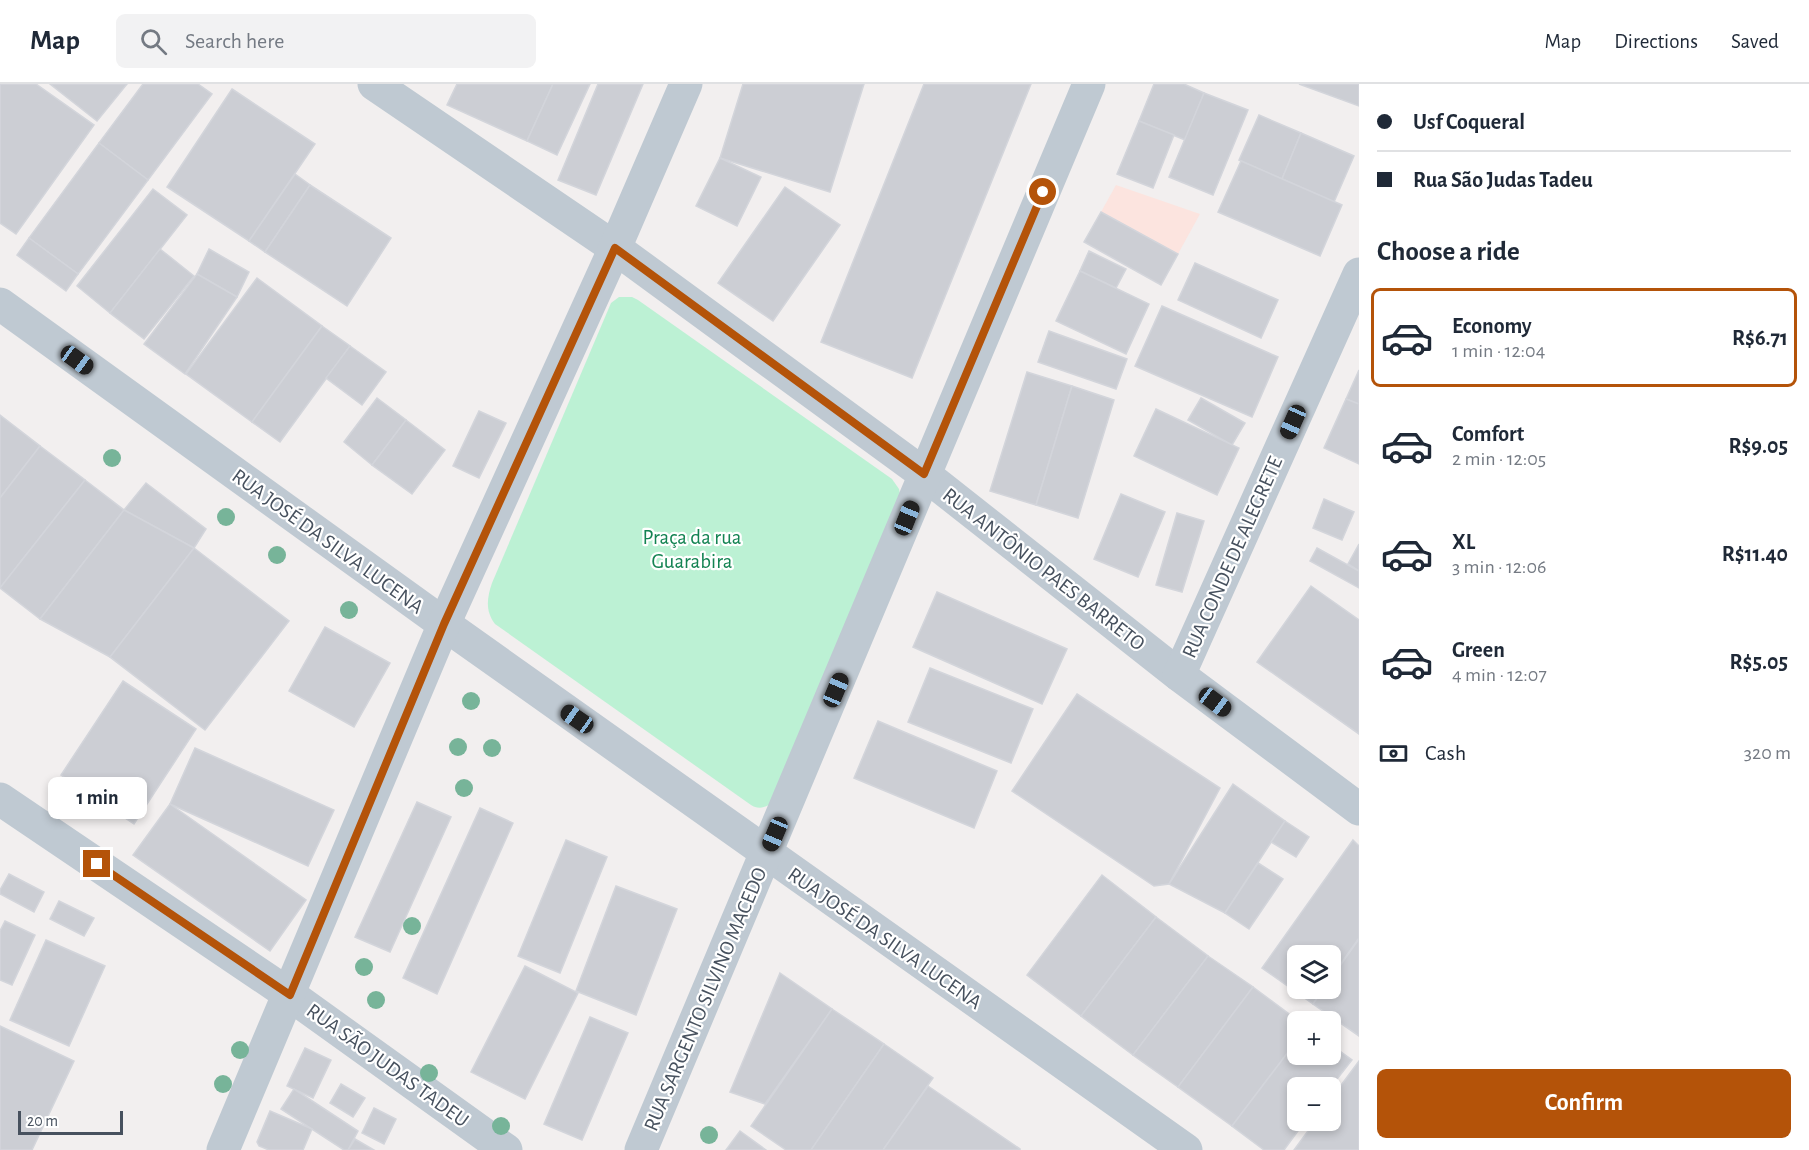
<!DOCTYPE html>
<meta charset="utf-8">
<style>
:root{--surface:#fff;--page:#f2f2f3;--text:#1f2937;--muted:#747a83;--line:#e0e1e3;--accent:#b45309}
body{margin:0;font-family:"Alegreya Sans",sans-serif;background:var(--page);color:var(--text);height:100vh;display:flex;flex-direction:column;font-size:22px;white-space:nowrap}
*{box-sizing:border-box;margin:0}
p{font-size:20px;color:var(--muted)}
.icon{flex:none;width:33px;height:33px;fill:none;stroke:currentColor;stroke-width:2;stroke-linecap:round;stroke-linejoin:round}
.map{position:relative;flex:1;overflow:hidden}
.side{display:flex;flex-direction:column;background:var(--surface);width:450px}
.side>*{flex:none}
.hud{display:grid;align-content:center;height:132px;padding:0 18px;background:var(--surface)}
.tools{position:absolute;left:1287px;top:861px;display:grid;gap:12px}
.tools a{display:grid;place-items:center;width:54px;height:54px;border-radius:9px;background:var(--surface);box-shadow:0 3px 9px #0003;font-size:30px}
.scale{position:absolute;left:18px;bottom:15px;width:105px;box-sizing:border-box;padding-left:6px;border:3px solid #47515e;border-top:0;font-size:16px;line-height:21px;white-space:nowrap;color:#47515e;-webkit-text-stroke:4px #fff;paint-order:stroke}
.end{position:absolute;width:27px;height:27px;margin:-14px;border:8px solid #b45309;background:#fff;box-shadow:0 0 0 3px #fff}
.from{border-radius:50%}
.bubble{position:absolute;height:42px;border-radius:9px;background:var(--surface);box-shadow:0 3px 9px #0003;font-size:20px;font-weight:700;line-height:42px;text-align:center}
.car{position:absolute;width:18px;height:36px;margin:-18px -9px;border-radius:8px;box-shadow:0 0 4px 2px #0007;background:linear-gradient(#222 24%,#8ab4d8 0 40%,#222 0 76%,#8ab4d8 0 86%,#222 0)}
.hud b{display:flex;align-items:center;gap:21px;height:57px;font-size:22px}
.hud b+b{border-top:2px solid var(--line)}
.hud i{width:15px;height:15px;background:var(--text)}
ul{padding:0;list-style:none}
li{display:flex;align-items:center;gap:18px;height:99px;margin:0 12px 9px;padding:0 6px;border:3px solid transparent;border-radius:9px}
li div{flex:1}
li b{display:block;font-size:22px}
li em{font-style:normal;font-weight:700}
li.selected{border-color:var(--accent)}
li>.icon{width:54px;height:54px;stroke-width:1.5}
h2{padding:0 18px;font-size:27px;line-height:72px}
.pay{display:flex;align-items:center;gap:15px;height:66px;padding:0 18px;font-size:22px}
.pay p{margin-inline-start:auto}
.primary-button{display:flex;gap:12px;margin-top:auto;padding:12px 18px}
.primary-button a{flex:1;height:69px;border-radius:9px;background:var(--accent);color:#fff;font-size:24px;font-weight:700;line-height:69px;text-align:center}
header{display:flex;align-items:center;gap:36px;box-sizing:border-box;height:84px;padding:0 30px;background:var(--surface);border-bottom:2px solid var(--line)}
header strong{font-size:28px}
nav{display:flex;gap:33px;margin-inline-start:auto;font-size:21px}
.search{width:420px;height:54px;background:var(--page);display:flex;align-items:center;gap:15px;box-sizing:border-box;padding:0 21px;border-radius:9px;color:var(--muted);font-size:22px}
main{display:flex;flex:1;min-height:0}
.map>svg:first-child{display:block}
.medical{fill:#fce4df}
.green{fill:#bcf1d4}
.building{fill:#ccced4;stroke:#d3d5db;stroke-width:1.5}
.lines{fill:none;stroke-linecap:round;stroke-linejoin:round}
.street{stroke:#bfc9d2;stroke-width:33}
.tree{fill:#77b499}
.route{stroke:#b45309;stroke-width:8}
.labels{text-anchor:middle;stroke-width:4.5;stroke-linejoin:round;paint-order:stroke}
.park-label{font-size:21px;fill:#138352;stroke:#fff}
.street-label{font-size:21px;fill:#47515e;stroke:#fff}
</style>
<header>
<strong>Map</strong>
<div class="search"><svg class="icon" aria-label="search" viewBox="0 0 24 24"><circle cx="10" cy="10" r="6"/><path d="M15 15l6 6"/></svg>Search here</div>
<nav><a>Map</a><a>Directions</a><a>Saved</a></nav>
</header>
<main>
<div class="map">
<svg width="1359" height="1066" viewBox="0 0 1359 1066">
<rect width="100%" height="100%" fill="#f2efef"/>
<polygon class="medical" points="1116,101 1200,130 1178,170 1101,128"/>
<path class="green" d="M619,213H632L638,216L892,395L899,405L900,410L769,721C763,724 757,725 751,721L495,540C485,527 487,514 492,499L611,219Z"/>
<g class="building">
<polygon points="0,0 36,0 94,41 16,150 0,139"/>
<polygon points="50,0 127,0 97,37"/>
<polygon points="143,0 198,0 212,10 148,96 99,59"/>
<polygon points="457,0 553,0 527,57 447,21"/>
<polygon points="553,0 590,0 557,71 527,57"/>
<polygon points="598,0 643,0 596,111 558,96"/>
<polygon points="743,0 864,0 830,108 720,74"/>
<polygon points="924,0 1031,0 912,294 821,258"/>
<polygon points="1154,0 1184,0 1204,9 1185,56 1139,37"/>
<polygon points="1299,0 1359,0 1359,22"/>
<polygon points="232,5 315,60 249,157 167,103"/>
<polygon points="1204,9 1248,26 1213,111 1169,93"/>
<polygon points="1259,31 1301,49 1282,95 1239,76"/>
<polygon points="1139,37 1174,51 1153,104 1117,90"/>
<polygon points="1301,49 1354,72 1334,118 1282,95"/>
<polygon points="99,59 148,96 78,190 29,154"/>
<polygon points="720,74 761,93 737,142 696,122"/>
<polygon points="1241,77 1342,121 1320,172 1218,128"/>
<polygon points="295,90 310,101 265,168 249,157"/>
<polygon points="310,101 391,154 347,222 265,168"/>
<polygon points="785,103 840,141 773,237 718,199"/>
<polygon points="153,105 187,131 110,229 77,202"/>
<polygon points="1101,128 1178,170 1161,201 1084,158"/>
<polygon points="29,154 78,190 66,207 17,171"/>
<polygon points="160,165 194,192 144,255 110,229"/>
<polygon points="209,165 249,188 237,213 197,190"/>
<polygon points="1089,167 1126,185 1116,204 1080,187"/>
<polygon points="1195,179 1278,216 1261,254 1178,216"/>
<polygon points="1080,187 1149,220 1126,270 1056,237"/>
<polygon points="197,190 237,213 185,290 144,260"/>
<polygon points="257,194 322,242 252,338 186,290"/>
<polygon points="1162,222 1278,273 1252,333 1135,282"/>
<polygon points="322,242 350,262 280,358 252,338"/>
<polygon points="1049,247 1127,275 1116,305 1038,278"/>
<polygon points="350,262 386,288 362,321 326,294"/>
<polygon points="1359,286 1359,320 1346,315"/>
<polygon points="1027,288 1072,302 1036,421 990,407"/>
<polygon points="1072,302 1114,316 1078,434 1036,421"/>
<polygon points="377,314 406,336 372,381 344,358"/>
<polygon points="1201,314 1245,339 1232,361 1188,336"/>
<polygon points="1346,315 1359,320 1359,380 1324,364"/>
<polygon points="1156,325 1239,364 1217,411 1134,372"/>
<polygon points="479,327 506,339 479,394 453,382"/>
<polygon points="0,331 40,362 0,414"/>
<polygon points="406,336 445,366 412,410 372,381"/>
<polygon points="40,362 85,396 0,504 0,414"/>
<polygon points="85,396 124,426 40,535 0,504"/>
<polygon points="146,399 206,445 194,464 124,426"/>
<polygon points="1121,410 1165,428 1138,493 1094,475"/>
<polygon points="1324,415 1354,428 1342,456 1313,444"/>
<polygon points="124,426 194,464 110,573 40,535"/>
<polygon points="1177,429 1204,437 1182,508 1156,501"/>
<polygon points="1359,460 1359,487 1348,480"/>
<polygon points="194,464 289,537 205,646 110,573"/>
<polygon points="1317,464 1359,487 1359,504 1310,477"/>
<polygon points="1311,502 1359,536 1359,650 1257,578"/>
<polygon points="937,508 1067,565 1042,620 913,563"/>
<polygon points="325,543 390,579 354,643 289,607"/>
<polygon points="930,584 1033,625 1011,679 908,638"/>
<polygon points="123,597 196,645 134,740 61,691"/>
<polygon points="1077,610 1220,704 1169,800 1154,802 1012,707"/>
<polygon points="878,637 997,687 974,744 854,694"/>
<polygon points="195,664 334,726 308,782 170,720"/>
<polygon points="1233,700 1285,737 1225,829 1169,800"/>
<polygon points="417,718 451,733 390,868 355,853"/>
<polygon points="170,720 306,816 270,867 133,771"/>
<polygon points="480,724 513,739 437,910 403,894"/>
<polygon points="1285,737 1309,753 1296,773 1271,758"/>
<polygon points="566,756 607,773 560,889 518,872"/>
<polygon points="1353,756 1359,762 1359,854 1330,895 1330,872 1298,872 1298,904 1324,904 1313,920 1262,884"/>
<polygon points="1258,779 1283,795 1249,845 1225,829"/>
<polygon points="9,790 44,808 34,828 0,810 0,806"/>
<polygon points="1102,791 1156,833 1081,932 1027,891"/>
<polygon points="616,802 677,825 636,931 576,907"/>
<polygon points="59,817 94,834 84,852 50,835"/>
<polygon points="1156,833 1208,872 1133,971 1081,932"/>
<polygon points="5,837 35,851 12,901 0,896 0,847"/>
<polygon points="1359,855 1359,952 1313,920 1324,904 1330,904 1330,896"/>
<polygon points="46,856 105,882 69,962 10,936"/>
<polygon points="1208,872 1253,903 1178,1003 1133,971"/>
<polygon points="525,882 578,909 525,1015 471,988"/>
<polygon points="780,889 832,925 765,1020 730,1008"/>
<polygon points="1253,903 1300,938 1298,938 1298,955 1232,1042 1178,1003"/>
<polygon points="832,925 884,960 811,1066 786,1066 751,1042"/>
<polygon points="590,933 628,949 582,1056 544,1040"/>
<polygon points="0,942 74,977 32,1066 0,1066"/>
<polygon points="1298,955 1298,970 1330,970 1330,960 1352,976 1330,1004 1298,1004 1298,1036 1306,1036 1284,1066 1264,1066 1232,1042"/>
<polygon points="884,960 933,994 883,1066 811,1066"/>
<polygon points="305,964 331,976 313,1014 287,1002"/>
<polygon points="1359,977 1359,1066 1294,1066 1316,1036 1330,1036 1330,1016"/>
<polygon points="341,1000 365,1014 353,1033 330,1019"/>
<polygon points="928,1002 1020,1065 1020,1066 883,1066"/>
<polygon points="294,1005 358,1047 348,1066 344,1066 281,1025"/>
<polygon points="374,1024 396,1035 384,1060 362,1049"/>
<polygon points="270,1027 312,1045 303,1066 269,1066 259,1062 257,1058"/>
<polygon points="740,1047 766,1066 726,1066"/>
<polygon points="355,1055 374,1066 348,1066"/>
</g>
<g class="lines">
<g class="street">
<polyline points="374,0 615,164 924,390 1179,591 1359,725"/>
<polyline points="0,220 444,540 1186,1066"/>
<polyline points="1179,591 1359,190"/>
<polyline points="0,715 290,911 506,1066"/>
<polyline points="223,1066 444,540 615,164 686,0"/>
<polyline points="641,1066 1089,0"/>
</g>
</g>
<g class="tree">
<circle cx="112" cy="374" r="9"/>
<circle cx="226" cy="433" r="9"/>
<circle cx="277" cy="471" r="9"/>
<circle cx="349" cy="526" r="9"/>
<circle cx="471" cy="617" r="9"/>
<circle cx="458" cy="663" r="9"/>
<circle cx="492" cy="664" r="9"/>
<circle cx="464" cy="704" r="9"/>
<circle cx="412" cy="842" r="9"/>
<circle cx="364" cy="883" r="9"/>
<circle cx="376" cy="916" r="9"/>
<circle cx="240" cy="966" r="9"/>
<circle cx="429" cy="989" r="9"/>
<circle cx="223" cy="1000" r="9"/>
<circle cx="501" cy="1042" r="9"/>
<circle cx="709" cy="1051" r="9"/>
</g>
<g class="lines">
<polyline class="route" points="97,780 290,911 444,540 615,164 924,390 1043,108"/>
</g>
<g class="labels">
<g class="park-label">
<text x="692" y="460">Praça da rua<tspan x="692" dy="24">Guarabira</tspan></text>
</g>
<g class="street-label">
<text transform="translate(328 457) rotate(36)" y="7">RUA JOSÉ DA SILVA LUCENA</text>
<text transform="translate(1232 473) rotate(-66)" y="7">RUA CONDE DE ALEGRETE</text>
<text transform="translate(1044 485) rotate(38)" y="7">RUA ANTÔNIO PAES BARRETO</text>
<text transform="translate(885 854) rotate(35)" y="7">RUA JOSÉ DA SILVA LUCENA</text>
<text transform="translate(705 915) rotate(-67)" y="7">RUA SARGENTO SILVINO MACEDO</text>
<text transform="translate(388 981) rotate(36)" y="7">RUA SÃO JUDAS TADEU</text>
</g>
</g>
</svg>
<div class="tools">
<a><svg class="icon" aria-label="layers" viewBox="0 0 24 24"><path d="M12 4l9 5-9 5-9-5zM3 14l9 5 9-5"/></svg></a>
<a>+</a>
<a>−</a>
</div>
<div class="scale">20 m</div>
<i class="end from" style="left:1043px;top:108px"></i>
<i class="end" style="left:97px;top:780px"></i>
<div class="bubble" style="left:48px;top:693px;width:99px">1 min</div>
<i class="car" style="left:77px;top:276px;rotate:126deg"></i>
<i class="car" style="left:1293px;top:338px;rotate:204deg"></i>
<i class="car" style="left:907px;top:434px;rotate:22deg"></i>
<i class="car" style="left:836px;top:606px;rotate:23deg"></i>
<i class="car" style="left:1215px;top:618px;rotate:127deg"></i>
<i class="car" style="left:577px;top:635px;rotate:305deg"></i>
<i class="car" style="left:775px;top:750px;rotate:203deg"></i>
</div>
<section class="side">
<div class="hud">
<b><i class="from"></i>Usf Coqueral</b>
<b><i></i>Rua São Judas Tadeu</b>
</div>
<h2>Choose a ride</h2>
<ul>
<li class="selected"><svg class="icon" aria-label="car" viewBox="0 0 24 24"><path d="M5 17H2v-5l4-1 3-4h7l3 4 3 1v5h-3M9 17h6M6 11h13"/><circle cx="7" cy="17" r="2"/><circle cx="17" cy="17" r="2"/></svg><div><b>Economy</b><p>1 min · 12:04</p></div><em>R$6.71</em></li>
<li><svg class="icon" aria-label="car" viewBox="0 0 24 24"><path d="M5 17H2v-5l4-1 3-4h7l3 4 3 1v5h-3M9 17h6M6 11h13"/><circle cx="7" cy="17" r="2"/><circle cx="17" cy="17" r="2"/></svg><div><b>Comfort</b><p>2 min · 12:05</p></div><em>R$9.05</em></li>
<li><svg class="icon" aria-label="car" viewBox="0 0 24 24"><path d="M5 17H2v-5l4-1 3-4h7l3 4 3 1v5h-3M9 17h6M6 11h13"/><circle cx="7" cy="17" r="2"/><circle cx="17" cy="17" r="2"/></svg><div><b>XL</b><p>3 min · 12:06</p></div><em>R$11.40</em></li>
<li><svg class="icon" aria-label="car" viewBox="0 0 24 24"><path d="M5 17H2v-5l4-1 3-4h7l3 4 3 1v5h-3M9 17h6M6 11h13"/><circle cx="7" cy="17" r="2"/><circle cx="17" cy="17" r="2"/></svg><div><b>Green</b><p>4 min · 12:07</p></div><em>R$5.05</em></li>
</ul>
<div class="pay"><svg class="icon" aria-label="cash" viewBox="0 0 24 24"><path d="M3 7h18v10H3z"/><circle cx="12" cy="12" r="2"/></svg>Cash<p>320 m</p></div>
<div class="primary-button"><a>Confirm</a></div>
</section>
</main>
